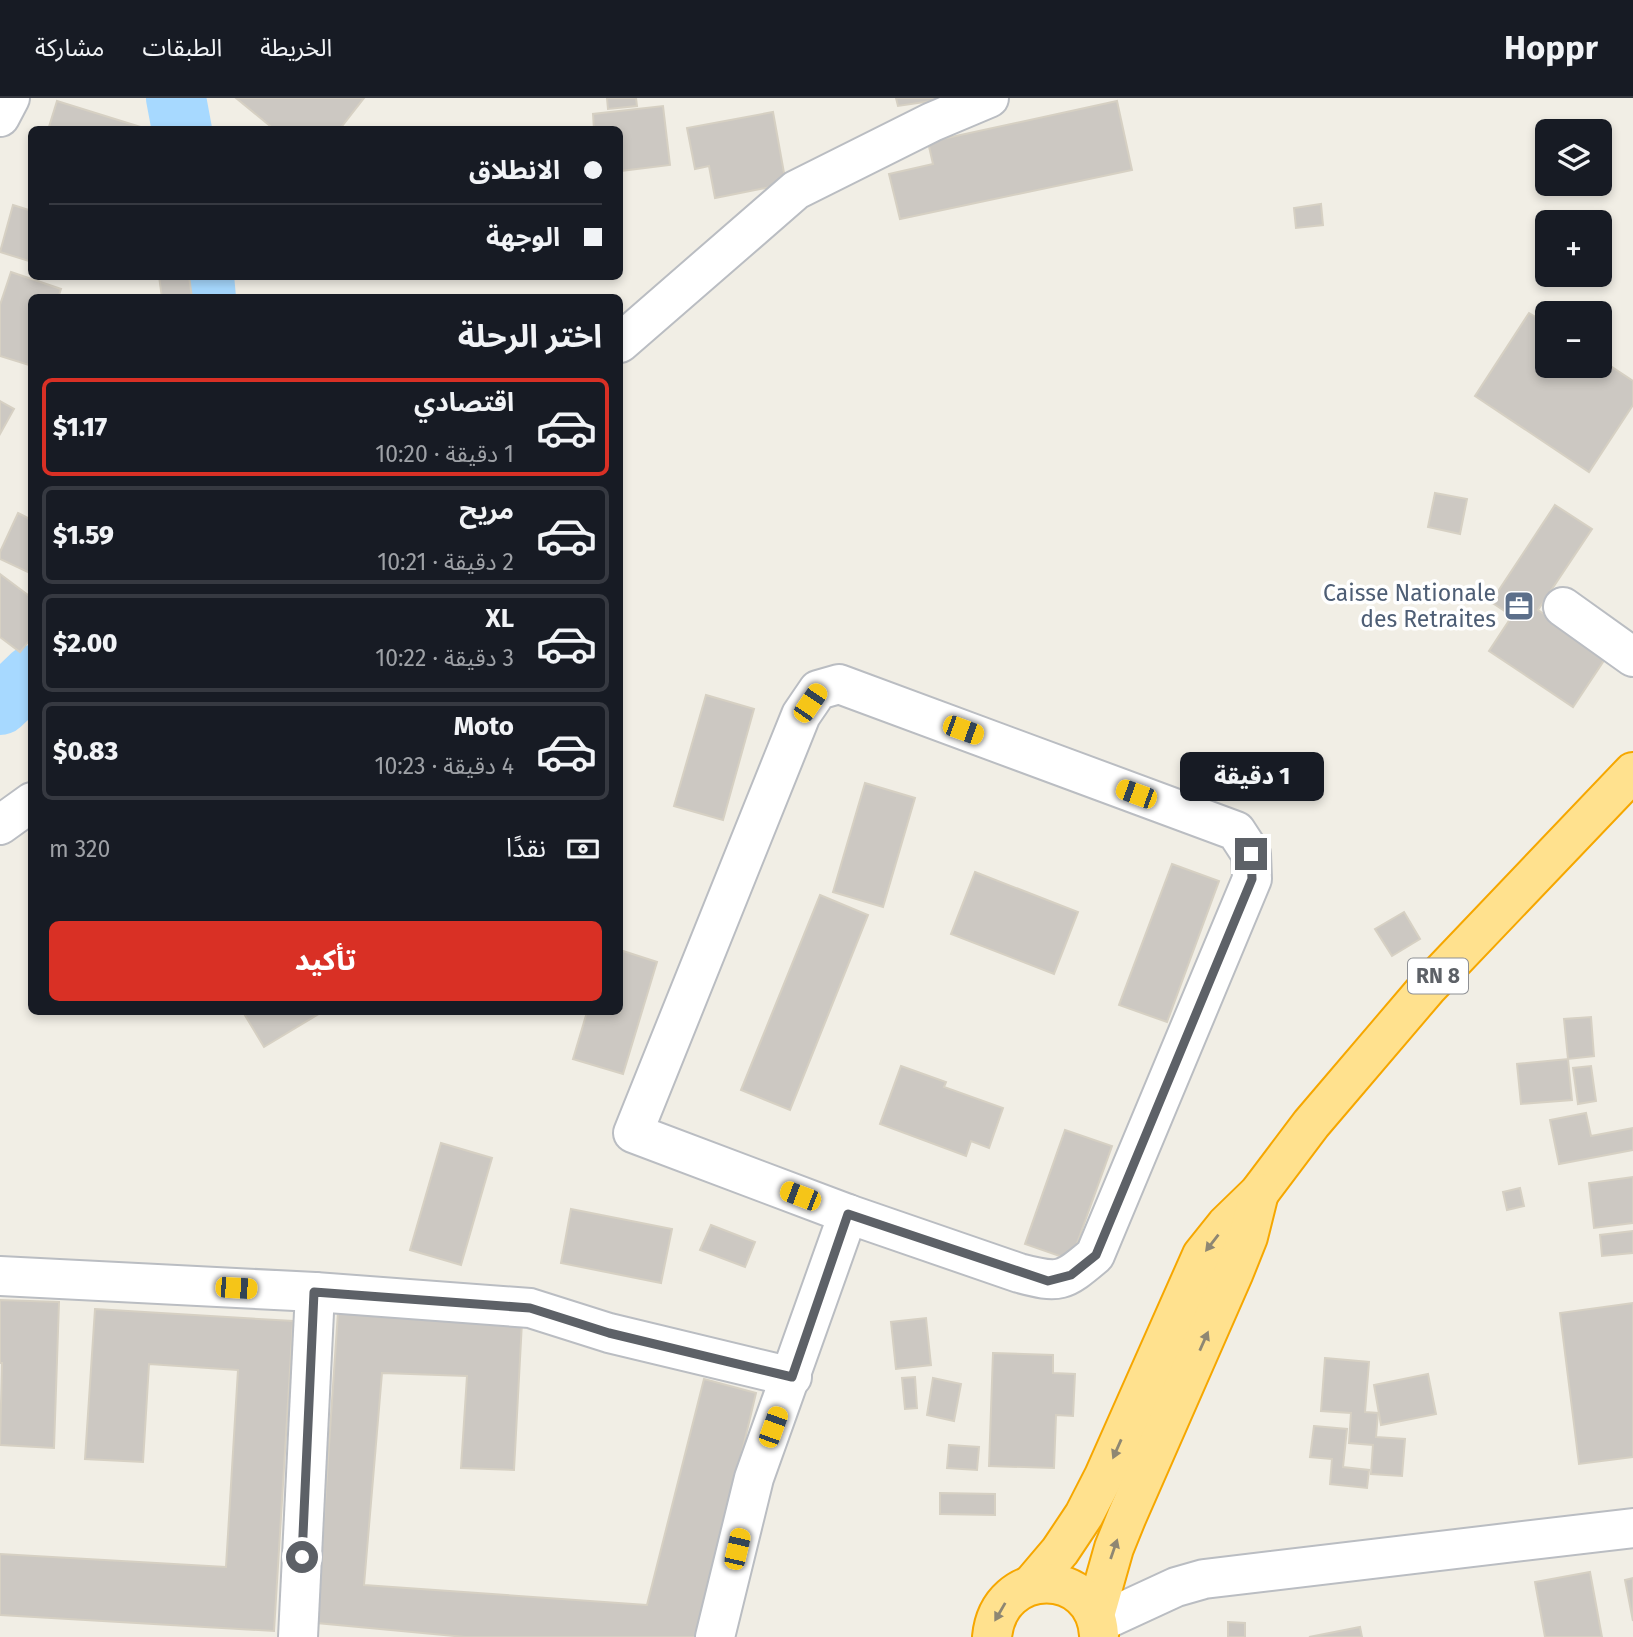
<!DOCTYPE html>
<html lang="ar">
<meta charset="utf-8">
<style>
:root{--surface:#171b24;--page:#20242c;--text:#f1f3f6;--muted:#9ea1a6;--line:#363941;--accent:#d93025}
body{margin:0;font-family:"Fira Sans","Noto Sans Arabic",sans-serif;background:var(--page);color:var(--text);direction:rtl;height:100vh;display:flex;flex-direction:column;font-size:26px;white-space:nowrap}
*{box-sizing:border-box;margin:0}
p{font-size:23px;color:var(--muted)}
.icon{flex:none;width:38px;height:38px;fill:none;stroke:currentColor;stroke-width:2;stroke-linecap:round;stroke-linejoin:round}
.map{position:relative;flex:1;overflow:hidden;direction:ltr}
.panel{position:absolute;left:28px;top:196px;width:595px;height:721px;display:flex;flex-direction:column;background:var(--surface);border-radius:10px;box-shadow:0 4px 10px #0003;direction:rtl}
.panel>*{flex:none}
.banner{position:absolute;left:28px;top:28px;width:595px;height:154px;border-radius:10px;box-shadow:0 4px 10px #0003;direction:rtl;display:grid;align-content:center;height:154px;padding:0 21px;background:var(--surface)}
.buttons{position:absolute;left:1535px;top:21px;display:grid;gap:14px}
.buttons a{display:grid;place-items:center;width:77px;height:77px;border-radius:10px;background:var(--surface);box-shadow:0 4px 10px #0003;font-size:35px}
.end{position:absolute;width:32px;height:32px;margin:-16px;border:9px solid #5d6167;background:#fff;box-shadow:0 0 0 4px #fff}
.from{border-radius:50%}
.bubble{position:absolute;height:49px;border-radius:10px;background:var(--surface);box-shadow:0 4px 10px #0003;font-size:23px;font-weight:800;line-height:49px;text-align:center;direction:rtl}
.car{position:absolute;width:21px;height:42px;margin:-21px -10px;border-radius:9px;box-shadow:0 0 5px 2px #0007;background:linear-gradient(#f5c518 24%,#345 0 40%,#f5c518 0 76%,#345 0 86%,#f5c518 0)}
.banner b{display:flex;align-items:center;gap:24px;height:66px;font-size:26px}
.banner b+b{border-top:2px solid var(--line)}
.banner i{width:18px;height:18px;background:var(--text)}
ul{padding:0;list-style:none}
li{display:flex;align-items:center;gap:21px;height:98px;margin:0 14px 10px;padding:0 7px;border:4px solid var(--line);border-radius:10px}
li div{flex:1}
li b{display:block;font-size:26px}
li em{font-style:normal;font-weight:800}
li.active{border-color:var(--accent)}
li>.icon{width:63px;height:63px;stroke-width:1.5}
h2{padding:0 21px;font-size:32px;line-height:84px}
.pay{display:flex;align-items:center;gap:18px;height:77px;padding:0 21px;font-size:26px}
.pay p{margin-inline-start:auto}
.cta{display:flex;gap:14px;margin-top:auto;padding:14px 21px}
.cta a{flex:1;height:80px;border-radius:10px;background:var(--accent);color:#fff;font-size:28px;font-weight:800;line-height:80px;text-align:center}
header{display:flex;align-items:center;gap:42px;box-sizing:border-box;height:98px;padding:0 35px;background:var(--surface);border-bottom:2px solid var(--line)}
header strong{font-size:33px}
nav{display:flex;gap:38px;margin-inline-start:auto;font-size:24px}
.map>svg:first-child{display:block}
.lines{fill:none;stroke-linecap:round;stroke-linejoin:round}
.river{stroke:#a7d9ff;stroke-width:60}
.building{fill:#ccc8c2;stroke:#d6d0c3;stroke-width:2}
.minor-casing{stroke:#babdc2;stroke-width:42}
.highway-casing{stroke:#f6a700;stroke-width:42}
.minor{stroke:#fff;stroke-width:38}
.highway{stroke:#ffe18e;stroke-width:38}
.oneway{fill:#8e8773}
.route{stroke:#5d6167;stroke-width:9}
.labels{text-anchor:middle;stroke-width:7;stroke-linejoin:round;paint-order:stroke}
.shield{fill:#fff;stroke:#8e9095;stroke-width:2}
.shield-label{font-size:21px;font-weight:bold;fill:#5d6167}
.service-label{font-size:23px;fill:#4e5e75;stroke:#fff;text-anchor:end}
</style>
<header>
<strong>Hoppr</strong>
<nav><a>الخريطة</a><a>الطبقات</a><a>مشاركة</a></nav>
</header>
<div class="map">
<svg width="1633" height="1539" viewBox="0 0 1633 1539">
<rect width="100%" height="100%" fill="#f1eee5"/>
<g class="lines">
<g class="river">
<polyline points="176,0 182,32"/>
<polyline points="204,178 206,200"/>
<polyline points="0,607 32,577"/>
</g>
</g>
<g class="building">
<polygon points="236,0 364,0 339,32 275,32"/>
<polygon points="607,0 636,0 637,8 608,11"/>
<polygon points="896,0 952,0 898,8"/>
<polygon points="57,3 147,31 48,32"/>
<polygon points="1117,3 1132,72 900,121 889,76 933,66 928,44"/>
<polygon points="663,8 670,67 620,73 620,32 594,32 593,16"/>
<polygon points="773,14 786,86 715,100 709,68 695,71 687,30"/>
<polygon points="1321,106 1323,127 1296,130 1294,110"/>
<polygon points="13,107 32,113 32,164 0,154"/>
<polygon points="11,174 61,191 58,200 32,200 32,268 0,258 0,207"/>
<polygon points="159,178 189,178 192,200 162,200"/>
<polygon points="1529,215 1547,226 1547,268 1600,268 1600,261 1633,283 1633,307 1589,374 1475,298"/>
<polygon points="0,303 14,311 0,336"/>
<polygon points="1435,395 1467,401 1460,436 1428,429"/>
<polygon points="1555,407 1592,431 1538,512 1607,558 1573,609 1489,553 1512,518 1491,504"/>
<polygon points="18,415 32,422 32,476 0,461 0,454"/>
<polygon points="0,476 32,500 32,539 20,554 0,539"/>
<polygon points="706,597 754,611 723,722 674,708"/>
<polygon points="865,685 915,700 883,809 833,794"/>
<polygon points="1172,766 1219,783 1167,924 1119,907"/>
<polygon points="975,774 1078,814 1054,876 951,836"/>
<polygon points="820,797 868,817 790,1012 741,992"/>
<polygon points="1404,814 1420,841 1392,858 1375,831"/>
<polygon points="620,852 657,864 623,976 573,961 587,914 620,914"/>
<polygon points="243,914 322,914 264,949"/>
<polygon points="1591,919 1594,958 1568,961 1564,921"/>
<polygon points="1568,961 1572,1002 1521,1006 1517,966"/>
<polygon points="901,968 946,984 944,989 1003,1010 989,1050 971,1043 966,1058 880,1026"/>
<polygon points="1591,968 1596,1003 1578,1006 1573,970"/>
<polygon points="1586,1015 1591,1038 1633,1030 1633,1052 1559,1066 1550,1022"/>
<polygon points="1065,1032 1112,1048 1071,1162 1025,1146"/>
<polygon points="441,1045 492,1060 461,1167 410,1152"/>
<polygon points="1633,1079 1633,1125 1594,1130 1589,1085"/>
<polygon points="1520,1090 1524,1108 1507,1112 1503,1094"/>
<polygon points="571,1111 672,1131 661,1185 561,1165"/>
<polygon points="711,1127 755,1144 745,1169 700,1152"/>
<polygon points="1633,1133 1633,1155 1602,1158 1600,1137"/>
<polygon points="0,1202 59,1204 54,1350 0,1347 2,1265 0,1265"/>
<polygon points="1633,1205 1633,1359 1579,1366 1560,1215"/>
<polygon points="95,1211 293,1223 274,1533 0,1517 0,1456 226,1469 238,1272 149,1266 143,1364 85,1361"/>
<polygon points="338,1214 522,1224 514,1372 461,1370 467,1278 382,1275 364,1487 647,1507 704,1281 756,1295 698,1539 465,1539 317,1525"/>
<polygon points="926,1220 931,1267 896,1271 891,1224"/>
<polygon points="993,1255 1053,1257 1053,1275 1075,1276 1073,1318 1056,1317 1054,1370 989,1368"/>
<polygon points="1325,1260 1369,1264 1365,1314 1378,1315 1376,1339 1405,1341 1402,1378 1371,1376 1373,1347 1349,1345 1351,1315 1321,1313"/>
<polygon points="1428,1276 1436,1316 1381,1327 1374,1287"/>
<polygon points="915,1279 917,1310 905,1311 902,1280"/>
<polygon points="933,1280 961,1286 954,1323 927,1317"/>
<polygon points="1314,1328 1347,1331 1343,1369 1369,1372 1367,1390 1330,1386 1332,1361 1310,1359"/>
<polygon points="949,1347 979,1349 977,1372 947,1370"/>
<polygon points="940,1395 995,1396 995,1417 940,1416"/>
<polygon points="1590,1474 1602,1539 1545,1539 1535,1484"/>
<polygon points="1633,1480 1633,1523 1625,1482"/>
<polygon points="1228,1524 1245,1525 1245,1539 1228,1539"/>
<polygon points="1360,1529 1362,1539 1309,1539"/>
</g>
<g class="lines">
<g class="minor-casing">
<g id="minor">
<polyline points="0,19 10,0"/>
<polyline points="620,245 796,92 932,24 989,0"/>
<polyline points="1563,509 1633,559"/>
<path d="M839,586L1236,733L1251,756L1252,781L1095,1157C1063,1184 1060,1186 1019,1175L848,1116L633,1035L801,617L818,592Z"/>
<polyline points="0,727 32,704"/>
<polyline points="0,1178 315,1194 530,1210 609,1235 792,1279"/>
<polyline points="1098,1525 1176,1489 1204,1481 1633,1430"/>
<polyline points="298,1539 315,1194"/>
<polyline points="715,1539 754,1380 848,1116"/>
</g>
</g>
<g class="highway-casing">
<g id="highway">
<polyline points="1032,1486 1060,1453 1084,1417 1104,1378 1202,1157 1226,1127 1259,1095 1311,1026 1427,890 1633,674"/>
<polyline points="1095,1517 1114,1450 1127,1418 1234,1174 1248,1139 1259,1095"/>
<path d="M992,1539C999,1467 1095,1469 1099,1537"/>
</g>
</g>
<use href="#minor" class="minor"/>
<use href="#highway" class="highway"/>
</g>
<defs><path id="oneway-solid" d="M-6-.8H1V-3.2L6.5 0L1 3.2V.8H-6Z" transform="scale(1.75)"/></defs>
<g class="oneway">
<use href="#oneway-solid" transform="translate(1212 1145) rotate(128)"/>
<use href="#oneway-solid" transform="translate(1204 1243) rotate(-66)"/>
<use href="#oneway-solid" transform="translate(1117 1351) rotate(114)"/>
<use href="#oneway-solid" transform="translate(1114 1451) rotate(-71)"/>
<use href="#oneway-solid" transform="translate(1000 1514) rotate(120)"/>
</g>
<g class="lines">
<polyline class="route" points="302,1459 314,1194 530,1210 609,1235 792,1279 848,1116 1048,1183 1071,1177 1096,1157 1252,781 1251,756"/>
</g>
<defs>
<g id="office-square" transform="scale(1.575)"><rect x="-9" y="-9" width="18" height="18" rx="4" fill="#5c6f8a" stroke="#fff"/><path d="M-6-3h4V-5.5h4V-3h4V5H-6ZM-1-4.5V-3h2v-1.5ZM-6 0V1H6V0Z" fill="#fff"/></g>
</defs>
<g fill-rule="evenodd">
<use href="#office-square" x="1519" y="508"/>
</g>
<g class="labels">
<rect class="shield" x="1408" y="860.5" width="60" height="35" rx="5"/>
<g class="shield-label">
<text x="1438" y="885">RN 8</text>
</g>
<g class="service-label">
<text x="1496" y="503">Caisse Nationale<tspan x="1496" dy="26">des Retraites</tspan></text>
</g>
</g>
</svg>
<div class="buttons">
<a><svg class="icon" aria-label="layers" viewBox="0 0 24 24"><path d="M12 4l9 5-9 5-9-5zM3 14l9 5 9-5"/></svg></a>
<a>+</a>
<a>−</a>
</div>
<i class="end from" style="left:302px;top:1459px"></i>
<i class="end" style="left:1251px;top:756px"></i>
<div class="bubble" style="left:1180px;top:654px;width:144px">1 دقيقة</div>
<i class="car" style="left:810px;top:605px;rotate:34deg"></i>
<i class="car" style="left:963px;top:632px;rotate:110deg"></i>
<i class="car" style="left:1136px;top:696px;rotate:290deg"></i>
<i class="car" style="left:800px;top:1098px;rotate:291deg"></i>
<i class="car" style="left:236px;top:1190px;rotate:93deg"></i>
<i class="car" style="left:773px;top:1329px;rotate:20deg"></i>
<i class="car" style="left:737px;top:1451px;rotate:13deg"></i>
<div class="banner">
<b><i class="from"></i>الانطلاق</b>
<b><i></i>الوجهة</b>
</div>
<section class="panel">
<h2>اختر الرحلة</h2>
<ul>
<li class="active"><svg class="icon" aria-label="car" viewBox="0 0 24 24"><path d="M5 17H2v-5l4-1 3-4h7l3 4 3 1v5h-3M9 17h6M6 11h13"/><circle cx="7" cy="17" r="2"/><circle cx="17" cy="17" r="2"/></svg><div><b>اقتصادي</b><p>1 دقيقة · 10:20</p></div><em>$1.17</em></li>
<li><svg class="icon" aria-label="car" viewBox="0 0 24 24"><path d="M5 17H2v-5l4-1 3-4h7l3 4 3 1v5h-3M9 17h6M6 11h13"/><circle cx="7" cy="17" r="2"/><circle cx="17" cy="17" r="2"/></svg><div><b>مريح</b><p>2 دقيقة · 10:21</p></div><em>$1.59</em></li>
<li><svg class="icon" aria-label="car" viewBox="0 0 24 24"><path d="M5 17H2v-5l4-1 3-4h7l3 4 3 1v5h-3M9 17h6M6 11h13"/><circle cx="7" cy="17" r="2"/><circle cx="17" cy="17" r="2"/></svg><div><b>XL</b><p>3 دقيقة · 10:22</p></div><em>$2.00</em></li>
<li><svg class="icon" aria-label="car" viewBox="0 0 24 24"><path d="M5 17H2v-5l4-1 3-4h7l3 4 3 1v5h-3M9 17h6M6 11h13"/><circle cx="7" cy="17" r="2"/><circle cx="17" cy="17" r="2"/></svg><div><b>Moto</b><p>4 دقيقة · 10:23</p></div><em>$0.83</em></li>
</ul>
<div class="pay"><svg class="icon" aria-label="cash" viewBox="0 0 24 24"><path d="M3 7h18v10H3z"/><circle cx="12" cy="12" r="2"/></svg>نقدًا<p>320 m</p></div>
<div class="cta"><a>تأكيد</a></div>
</section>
</div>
